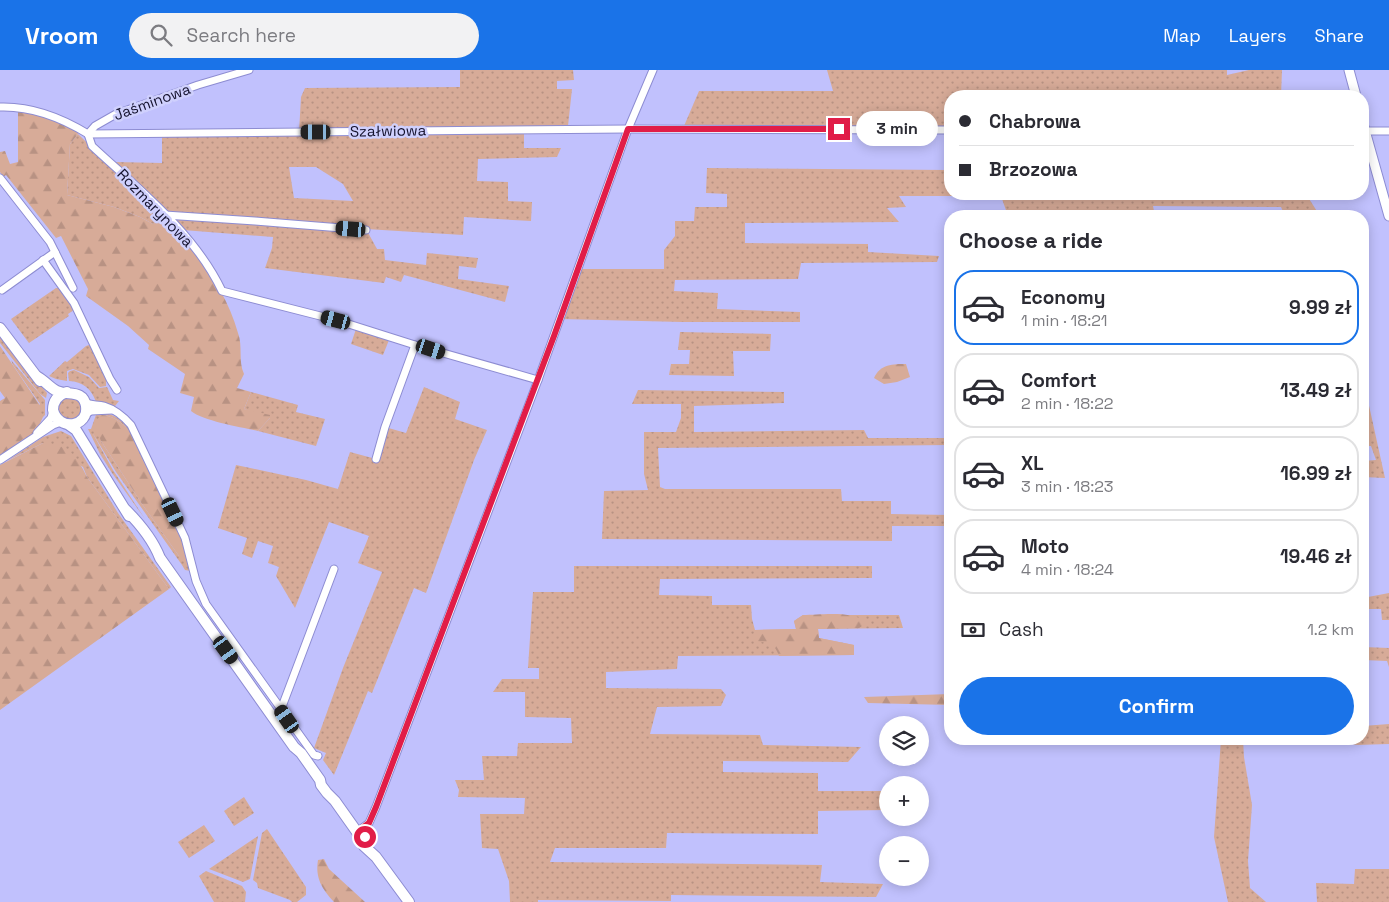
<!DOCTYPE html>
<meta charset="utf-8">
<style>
:root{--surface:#fff;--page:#f2f2f3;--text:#2b2b33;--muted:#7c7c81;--line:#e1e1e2;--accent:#1a73e8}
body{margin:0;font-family:"Space Grotesk",sans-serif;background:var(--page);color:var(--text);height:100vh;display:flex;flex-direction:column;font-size:19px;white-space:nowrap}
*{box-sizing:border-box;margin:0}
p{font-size:16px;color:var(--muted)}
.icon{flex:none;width:28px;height:28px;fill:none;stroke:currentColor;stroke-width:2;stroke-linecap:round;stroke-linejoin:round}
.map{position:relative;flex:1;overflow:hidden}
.side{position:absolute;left:944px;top:140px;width:425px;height:535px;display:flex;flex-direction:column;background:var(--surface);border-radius:20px;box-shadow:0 2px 12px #0003}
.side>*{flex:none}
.hud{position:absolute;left:944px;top:20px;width:425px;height:110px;border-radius:20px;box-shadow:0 2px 12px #0003;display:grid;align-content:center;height:110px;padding:0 15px;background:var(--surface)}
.controls{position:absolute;left:879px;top:646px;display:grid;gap:10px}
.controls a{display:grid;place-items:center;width:50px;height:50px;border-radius:50%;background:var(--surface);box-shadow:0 2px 12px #0003;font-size:25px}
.end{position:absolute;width:22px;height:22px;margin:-11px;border:6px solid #e11d48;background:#fff;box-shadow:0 0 0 2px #fff}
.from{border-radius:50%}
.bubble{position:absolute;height:35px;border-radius:18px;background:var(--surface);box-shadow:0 2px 12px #0003;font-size:16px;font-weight:600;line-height:35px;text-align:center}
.car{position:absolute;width:15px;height:30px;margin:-15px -8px;border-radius:6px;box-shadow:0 0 4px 1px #0007;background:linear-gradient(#222 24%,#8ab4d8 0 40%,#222 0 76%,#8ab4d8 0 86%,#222 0)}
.hud b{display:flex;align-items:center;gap:18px;height:48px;font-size:19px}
.hud b+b{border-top:1px solid var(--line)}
.hud i{width:12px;height:12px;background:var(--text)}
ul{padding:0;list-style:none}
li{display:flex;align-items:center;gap:15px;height:75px;margin:0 10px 8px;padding:0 5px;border:2px solid var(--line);border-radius:20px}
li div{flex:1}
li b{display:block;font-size:19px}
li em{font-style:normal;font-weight:600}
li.selected{border-color:var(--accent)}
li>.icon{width:45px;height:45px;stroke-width:1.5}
h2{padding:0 15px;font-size:22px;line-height:60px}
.pay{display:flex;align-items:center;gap:12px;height:55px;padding:0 15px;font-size:19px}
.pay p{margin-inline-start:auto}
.action{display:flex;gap:10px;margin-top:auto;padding:10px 15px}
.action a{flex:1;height:58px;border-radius:30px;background:var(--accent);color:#fff;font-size:20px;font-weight:600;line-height:58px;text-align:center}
header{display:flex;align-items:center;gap:30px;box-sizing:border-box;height:70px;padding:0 25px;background:var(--accent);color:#fff}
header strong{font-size:24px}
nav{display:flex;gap:28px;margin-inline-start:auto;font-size:18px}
.search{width:350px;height:45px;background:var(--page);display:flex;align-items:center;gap:12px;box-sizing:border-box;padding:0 18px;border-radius:28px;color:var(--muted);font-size:19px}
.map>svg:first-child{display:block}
.grass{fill:url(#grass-dots);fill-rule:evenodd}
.forest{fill:url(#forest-firs)}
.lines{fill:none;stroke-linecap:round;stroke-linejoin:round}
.minor-casing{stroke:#8d8cd2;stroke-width:9}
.tertiary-casing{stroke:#8d8cd2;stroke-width:11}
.secondary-casing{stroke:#8d8cd2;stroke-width:12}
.minor{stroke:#fff;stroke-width:7}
.tertiary{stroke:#fff;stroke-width:9}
.secondary{stroke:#fff;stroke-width:10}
.route{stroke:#e11d48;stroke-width:6}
.labels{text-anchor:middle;stroke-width:5;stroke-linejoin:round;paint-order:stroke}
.street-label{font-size:15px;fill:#14122d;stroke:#cfd0fd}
</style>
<header>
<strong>Vroom</strong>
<div class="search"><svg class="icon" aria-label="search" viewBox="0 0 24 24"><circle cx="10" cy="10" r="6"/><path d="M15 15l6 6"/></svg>Search here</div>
<nav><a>Map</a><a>Layers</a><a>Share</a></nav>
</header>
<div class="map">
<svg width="1389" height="832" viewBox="0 0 1389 832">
<defs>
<pattern id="grass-dots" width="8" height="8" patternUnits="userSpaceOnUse" patternTransform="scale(1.25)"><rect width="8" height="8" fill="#d7ab98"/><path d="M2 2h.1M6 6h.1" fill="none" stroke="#b89283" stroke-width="1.8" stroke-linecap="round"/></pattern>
<pattern id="forest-firs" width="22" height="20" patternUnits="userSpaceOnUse" patternTransform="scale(1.25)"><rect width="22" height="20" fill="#d7ab98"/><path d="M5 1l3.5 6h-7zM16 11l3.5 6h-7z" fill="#b89283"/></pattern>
</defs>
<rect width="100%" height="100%" fill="#c1c1fd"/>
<g class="grass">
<path d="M460,0H573L574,10L557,11V19H572L568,56H684L699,21H833L827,0H1227V5L1249,0H1282L1281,26H950V60L524,63V78H561L557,87L478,89L477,111L508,112V131L532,132L531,151L464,147L463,165L366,159L377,179H384L385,190L426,195L427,183L478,188L476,198L459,196L458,209L509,216L505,232L404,205L401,212L386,207L384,213L265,198L272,178L273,167L183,160L114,92L162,93V66L299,62L301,27L305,18L460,17ZM289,97H316L343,114L353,131L294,128Z"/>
<polygon points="78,64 166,149 169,153 153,154 140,147 114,137 67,125 70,74"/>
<polygon points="707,98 950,100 950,124 1306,124 1320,146 1285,146 1281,137 1153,136 1155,146 1008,146 1001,126 899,126 906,137 887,138 899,152 745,153 745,173 868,174 868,182 939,186 937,192 801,193 798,209 675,210 674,221 718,223 717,239 800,242 800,252 682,252 560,249 578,199 664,199 664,180 675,166 675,151 694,151 695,137 727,137 727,124 706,123"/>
<polygon points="56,218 61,219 73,235 74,240 68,244 69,246 29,273 11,249"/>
<polygon points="357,256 389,270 383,285 351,274"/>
<polygon points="680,262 771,264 770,281 733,281 734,306 669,305 671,294 689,294 690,280 678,280"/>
<polygon points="0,264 33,307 47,323 46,328 40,324 0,273"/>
<polygon points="89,275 91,276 106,307 106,316 100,317 89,305 73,299 67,301 67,311 56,309 49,306 65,291 67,292 86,276"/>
<polygon points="11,290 45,330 45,345 43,347 36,362 4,384 40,334 13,295"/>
<path d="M74,300L89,307L99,318L107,317L113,330L119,331L115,336L96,332C91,318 83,312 69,311L68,303L70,301Z"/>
<polygon points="424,317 460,332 455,349 487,360 474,390 426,523 414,518 372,623 368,621 334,705 323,690 326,683 314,678 343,598 382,502 358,493 369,466 329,452 295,538 276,506 279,497 268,493 273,476 258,471 252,488 242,484 247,468 218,458 236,395 306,410 338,419 350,382 376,389 385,357 406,363"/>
<polygon points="638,320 784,322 784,333 694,336 694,362 864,360 868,368 950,368 950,375 658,378 660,417 665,419 841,419 842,431 891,431 891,444 950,445 950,456 892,456 892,471 602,469 604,421 648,420 644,404 644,362 676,362 681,348 681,334 632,334"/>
<polygon points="251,322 298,335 296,342 325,349 316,376 258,361 270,348 244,339"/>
<polygon points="1363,322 1366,322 1385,408 1363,407 1363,391 1376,390 1371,376 1363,376 1363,368 1365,367"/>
<polygon points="67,325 81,332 81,344 75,350 67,350 58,343 58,332"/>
<path d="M97,342C117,343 126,353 136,368C127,358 117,346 102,345L101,371L142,434L179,486L186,477L191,501L185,500L182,495L116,402L92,362L113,400L145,449L112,403L100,384L88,359H91Z"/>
<polygon points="61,361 71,366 118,443 171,517 169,519 87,407 83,397 43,373 7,391 43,367"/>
<polygon points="574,496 872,496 872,508 660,509 659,525 712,526 712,535 751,535 752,549 755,560 796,559 794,551 803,545 899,545 903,558 818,559 819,568 854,575 854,585 678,586 677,599 606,602 606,618 721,619 726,625 721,636 657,637 650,664 760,665 763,675 861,677 848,692 723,691 723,702 818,703 818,721 887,721 887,740 818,741 818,764 667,763 666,778 555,778 550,792 822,795 820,812 883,814 876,827 671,825 671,831 538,830 538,832 510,832 509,811 498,779 482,778 480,744 524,744 525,728 458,727 459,720 455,710 484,710 482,686 517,686 518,673 572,673 571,648 525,647 525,622 493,622 502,609 539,609 539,598 528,598 533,522 574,522"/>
<polygon points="1389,523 1389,550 1382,550 1381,539 1363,539 1363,534 1366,534 1368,527"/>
<polygon points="1363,577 1389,578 1389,597 1387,591 1363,590"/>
<polygon points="1389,654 1389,674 1357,675 1326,669 1362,669 1363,656"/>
<polygon points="1221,669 1243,669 1244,687 1252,735 1248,791 1250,818 1266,832 1228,832 1214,767"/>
<polygon points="244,727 254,743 234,756 224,741"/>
<polygon points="204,755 215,771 189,788 178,772"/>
<polygon points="267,759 306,817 306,825 297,832 292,832 290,830 258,818 257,813 253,810 262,763"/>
<polygon points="258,766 250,809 243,812 209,799"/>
<polygon points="1355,799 1389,799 1389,832 1317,832 1316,813 1354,814"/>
<polygon points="206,801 242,816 246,822 245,832 214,832 199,806"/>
</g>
<g class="forest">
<path d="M15,36L76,56L78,64L70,74L67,125L114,137L140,147L153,154L169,153C199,185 226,220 238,263C243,276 238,291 244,304L237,318L251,322L244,339L270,345V348L258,361C241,357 203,351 191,341L194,327L180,323L185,304L148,279L149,275L128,256L86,226L88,219L61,166L56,168L6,105L3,107L0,102V82L5,81L10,94L18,92V41Z"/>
<polygon points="0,276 41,337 40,349 33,361 0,387 0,331 5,328 0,321"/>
<path d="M906,294L910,307L897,312L884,314L874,308C880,294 893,294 906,294Z"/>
<path d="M102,345C117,346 127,358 136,368L186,477L183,486H179L142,434L101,371L95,356L98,349Z"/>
<path d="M43,373C68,374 77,386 87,407L169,519L0,640V395Z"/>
<path d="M803,545C820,545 855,540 867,553L859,558L818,559L819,568L854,575V585L779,586C774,571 768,573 755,571V560L796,559L794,551Z"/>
<polygon points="950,624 950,635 868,633 864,627"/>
<path d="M324,789L329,799L365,832H334C322,819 315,808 318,790Z"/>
</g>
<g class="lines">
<g class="minor-casing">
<g id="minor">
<path d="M0,37C31,36 62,48 88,64L92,76C138,119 194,162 222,221L336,250L415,275L538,310"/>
<polyline points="1362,61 1389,61"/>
<polyline points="88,64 628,59 950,60"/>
<polyline points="88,64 95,56 116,44 198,15 249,0"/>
<polyline points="0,108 50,172 73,218"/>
<polyline points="165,145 255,151 366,160"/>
<polyline points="43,190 74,233 110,309 117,320"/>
<polyline points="2,220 55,182"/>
<path d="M84,332C91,336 97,334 104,336C114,339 124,347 131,355L185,468L196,511L206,534L314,685L318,686"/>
<polyline points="84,345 91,341 112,340"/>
<polyline points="37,363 51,348 53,340"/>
<polyline points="376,389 385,357 415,275"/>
<polyline points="0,390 53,355 61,352"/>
<polyline points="280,638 283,634 334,499"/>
<polyline points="357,762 369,753 376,737 538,310 628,59 653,0"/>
</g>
</g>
<g class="tertiary-casing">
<g id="tertiary">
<polyline points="1349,0 1356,26"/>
<polyline points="1362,50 1389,146"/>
</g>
</g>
<g class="secondary-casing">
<g id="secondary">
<polyline points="0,258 40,311"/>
<path d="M38,307C45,311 50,318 57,321C68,326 83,319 86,336C89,357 59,362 53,340C53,331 58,325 67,322"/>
<polyline points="69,355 76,360 129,446"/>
<path d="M126,440C140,454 153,470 160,488L294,677L301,683L320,710L321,715L327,723L335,731L357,762L364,776L376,787L409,832"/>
</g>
</g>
<use href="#minor" class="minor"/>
<use href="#tertiary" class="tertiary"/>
<use href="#secondary" class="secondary"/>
</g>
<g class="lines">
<polyline class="route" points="365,767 357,762 369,753 376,737 554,266 628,59 839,59"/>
</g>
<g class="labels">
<g class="street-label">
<text transform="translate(152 32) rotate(-20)" y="5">Jaśminowa</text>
<text transform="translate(388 61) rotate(-1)" y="5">Szałwiowa</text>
<text transform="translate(155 138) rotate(46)" y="5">Rozmarynowa</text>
</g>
</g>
</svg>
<div class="controls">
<a><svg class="icon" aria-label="layers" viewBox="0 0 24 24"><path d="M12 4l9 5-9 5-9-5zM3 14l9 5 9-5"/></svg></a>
<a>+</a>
<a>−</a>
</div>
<i class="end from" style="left:365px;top:767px"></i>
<i class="end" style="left:839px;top:59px"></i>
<div class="bubble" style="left:856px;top:41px;width:82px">3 min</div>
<i class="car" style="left:316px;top:62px;rotate:270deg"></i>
<i class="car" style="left:351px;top:159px;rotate:275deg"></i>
<i class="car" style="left:336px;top:250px;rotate:285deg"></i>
<i class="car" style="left:431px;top:279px;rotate:108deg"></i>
<i class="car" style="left:173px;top:442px;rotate:155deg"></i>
<i class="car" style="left:226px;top:580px;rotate:144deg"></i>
<i class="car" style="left:287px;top:649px;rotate:325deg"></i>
<div class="hud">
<b><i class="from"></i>Chabrowa</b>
<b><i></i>Brzozowa</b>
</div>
<section class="side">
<h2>Choose a ride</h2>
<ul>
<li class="selected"><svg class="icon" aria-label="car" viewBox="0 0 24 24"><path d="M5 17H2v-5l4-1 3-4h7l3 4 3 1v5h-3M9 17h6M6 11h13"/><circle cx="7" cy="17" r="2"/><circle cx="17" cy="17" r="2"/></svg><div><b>Economy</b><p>1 min · 18:21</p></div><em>9.99 zł</em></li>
<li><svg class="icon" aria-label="car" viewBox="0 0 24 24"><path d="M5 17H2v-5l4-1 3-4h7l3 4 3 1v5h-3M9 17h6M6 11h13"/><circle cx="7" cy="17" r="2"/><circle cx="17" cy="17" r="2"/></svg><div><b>Comfort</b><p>2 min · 18:22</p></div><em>13.49 zł</em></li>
<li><svg class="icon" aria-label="car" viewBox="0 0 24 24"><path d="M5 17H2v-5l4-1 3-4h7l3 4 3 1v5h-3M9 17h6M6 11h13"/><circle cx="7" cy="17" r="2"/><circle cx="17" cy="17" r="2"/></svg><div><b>XL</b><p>3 min · 18:23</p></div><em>16.99 zł</em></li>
<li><svg class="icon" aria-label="car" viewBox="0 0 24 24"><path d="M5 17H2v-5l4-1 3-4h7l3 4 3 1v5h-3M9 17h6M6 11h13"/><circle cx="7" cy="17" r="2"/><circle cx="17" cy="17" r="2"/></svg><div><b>Moto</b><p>4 min · 18:24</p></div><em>19.46 zł</em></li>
</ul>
<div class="pay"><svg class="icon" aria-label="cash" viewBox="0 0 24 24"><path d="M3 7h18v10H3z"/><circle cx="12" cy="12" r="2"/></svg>Cash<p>1.2 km</p></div>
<div class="action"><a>Confirm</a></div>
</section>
</div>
